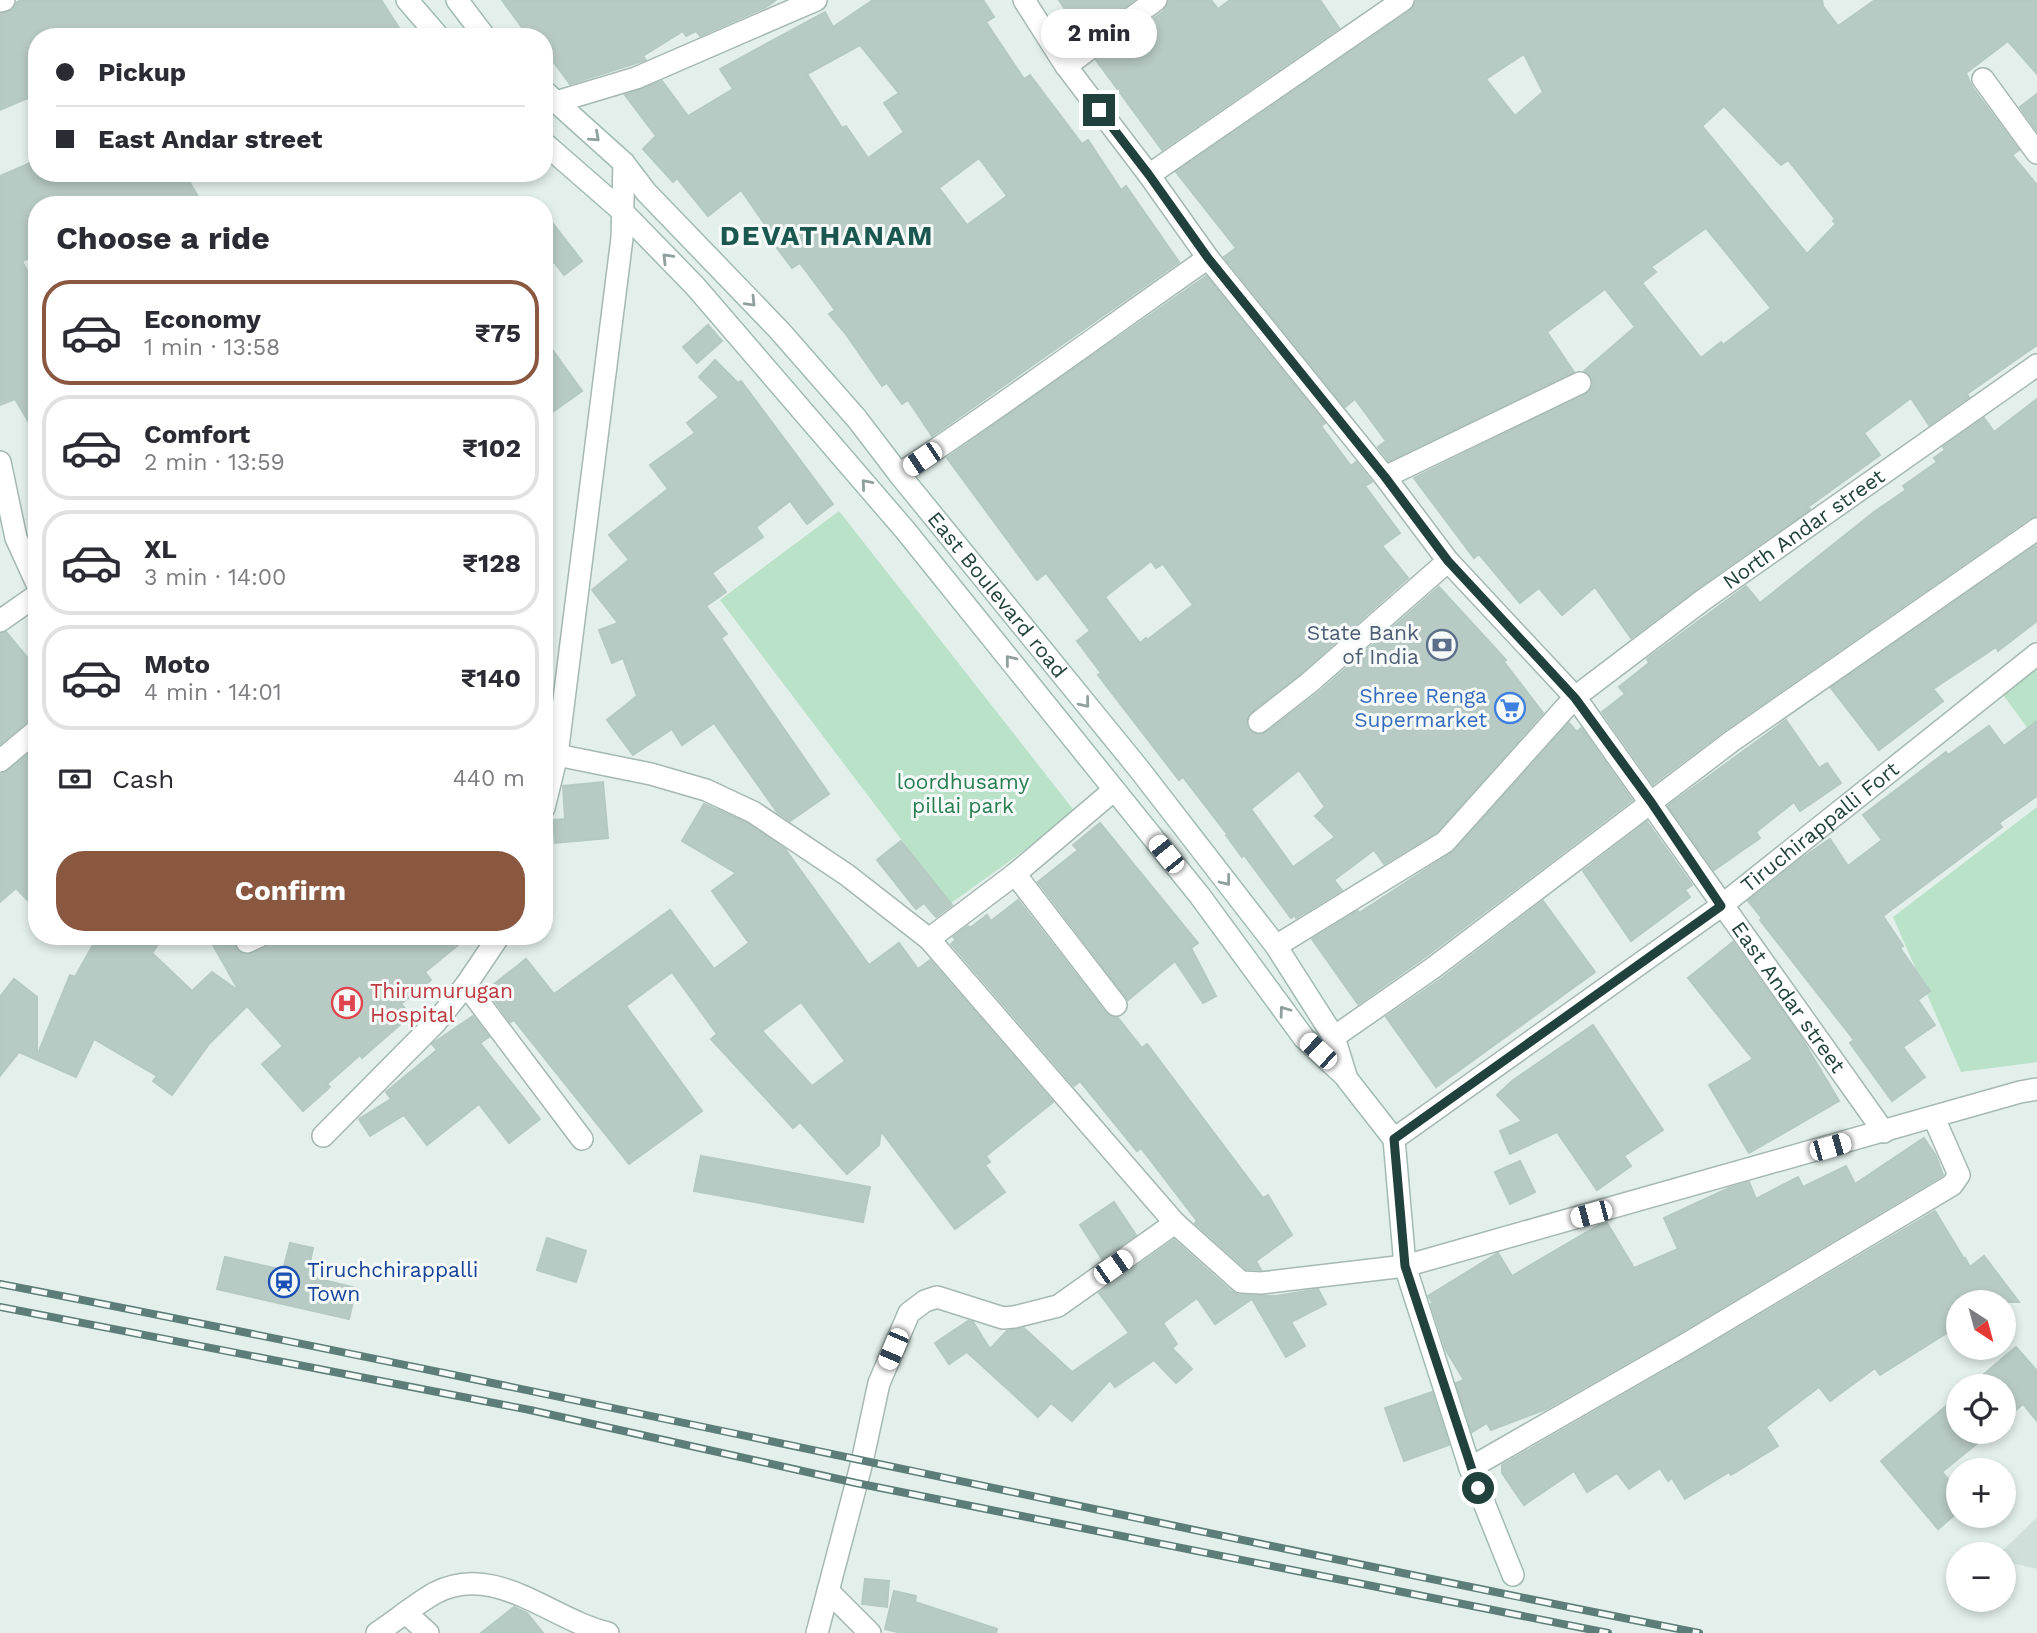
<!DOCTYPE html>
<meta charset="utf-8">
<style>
:root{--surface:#fff;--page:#f7f7f7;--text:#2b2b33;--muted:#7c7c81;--line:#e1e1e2;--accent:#8a5740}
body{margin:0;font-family:"Work Sans",sans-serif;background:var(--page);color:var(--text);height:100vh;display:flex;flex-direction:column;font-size:26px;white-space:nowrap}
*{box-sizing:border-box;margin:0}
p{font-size:23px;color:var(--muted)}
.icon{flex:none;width:38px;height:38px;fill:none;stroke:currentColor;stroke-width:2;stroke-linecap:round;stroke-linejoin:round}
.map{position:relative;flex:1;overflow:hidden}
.side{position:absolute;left:28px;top:196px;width:525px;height:749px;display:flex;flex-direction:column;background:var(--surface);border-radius:28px;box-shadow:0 4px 10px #0003}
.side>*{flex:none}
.top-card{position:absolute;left:28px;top:28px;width:525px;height:154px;border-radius:28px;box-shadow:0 4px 10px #0003;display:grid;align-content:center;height:154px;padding:0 28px;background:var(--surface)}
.needle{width:46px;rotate:144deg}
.controls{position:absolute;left:1946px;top:1290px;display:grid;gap:14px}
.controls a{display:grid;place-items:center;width:70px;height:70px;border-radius:50%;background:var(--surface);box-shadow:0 4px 10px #0003;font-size:35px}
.end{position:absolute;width:32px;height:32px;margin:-16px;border:9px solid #21423c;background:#fff;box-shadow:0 0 0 4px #fff}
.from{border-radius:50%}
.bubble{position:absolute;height:49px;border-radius:24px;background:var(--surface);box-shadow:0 4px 10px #0003;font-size:23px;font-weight:700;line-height:49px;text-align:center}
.car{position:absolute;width:21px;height:42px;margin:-21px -10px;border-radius:9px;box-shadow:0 0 5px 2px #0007;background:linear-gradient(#fff 24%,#345 0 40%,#fff 0 76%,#345 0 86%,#fff 0)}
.top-card b{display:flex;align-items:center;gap:24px;height:66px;font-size:26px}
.top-card b+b{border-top:2px solid var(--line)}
.top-card i{width:18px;height:18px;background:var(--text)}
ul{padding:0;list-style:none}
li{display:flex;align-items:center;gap:21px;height:105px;margin:0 14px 10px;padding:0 14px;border:4px solid var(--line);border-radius:28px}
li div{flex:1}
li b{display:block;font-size:26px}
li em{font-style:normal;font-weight:700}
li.current{border-color:var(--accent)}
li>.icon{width:63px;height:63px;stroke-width:1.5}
h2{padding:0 28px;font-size:32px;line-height:84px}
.pay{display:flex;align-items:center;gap:18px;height:77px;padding:0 28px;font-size:26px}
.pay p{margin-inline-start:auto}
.primary-button{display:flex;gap:14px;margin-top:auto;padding:14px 28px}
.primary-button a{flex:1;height:80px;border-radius:28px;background:var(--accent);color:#fff;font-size:28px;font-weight:700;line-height:80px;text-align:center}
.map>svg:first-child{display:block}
.built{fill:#d1dfda}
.green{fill:#bae2c9}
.building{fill:#b8cac4;stroke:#b5c9c3;stroke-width:2;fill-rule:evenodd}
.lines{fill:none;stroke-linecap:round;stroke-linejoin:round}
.minor-casing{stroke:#a5b8b3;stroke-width:24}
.tertiary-casing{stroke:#a5b8b3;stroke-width:24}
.secondary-casing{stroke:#a1bbb4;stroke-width:24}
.minor{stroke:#fff;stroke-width:21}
.tertiary{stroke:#fff;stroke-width:21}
.secondary{stroke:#fff;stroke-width:21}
.rail-casing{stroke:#5c7d78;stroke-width:8}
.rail{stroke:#f5faf8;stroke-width:5;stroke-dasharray:16;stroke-linecap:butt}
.oneway{stroke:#90a09e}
.route{stroke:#21423c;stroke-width:9}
.labels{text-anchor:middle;stroke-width:6;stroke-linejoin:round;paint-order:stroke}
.street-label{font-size:21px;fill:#21423c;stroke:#f5faf8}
.service-label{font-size:21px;fill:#4e5e75;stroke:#f5faf8;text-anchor:end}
.shop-label{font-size:21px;fill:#366cbe;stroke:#f5faf8;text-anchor:end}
.park-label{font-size:21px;fill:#277d51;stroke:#f5faf8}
.health-label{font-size:21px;fill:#be3a42;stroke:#f5faf8;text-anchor:start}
.transit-label{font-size:21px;fill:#164399;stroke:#f5faf8;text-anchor:start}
.district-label{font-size:28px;font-weight:bold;letter-spacing:2px;fill:#1a574e;stroke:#f5faf8}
</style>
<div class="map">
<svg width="2037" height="1633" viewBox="0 0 2037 1633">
<rect width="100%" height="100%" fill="#e3efeb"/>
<polygon class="built" points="2037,1517 2037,1569 2004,1561 2004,1554 1999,1554"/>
<g class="green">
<polygon points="839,511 1076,813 950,904 720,600"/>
<polygon points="2037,664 2037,741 2001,692"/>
<polygon points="2037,807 2037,1062 1961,1072 1893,917"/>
</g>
<g class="building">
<polygon points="22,0 381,0 405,37 37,37 37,94 0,110 0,14 13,10 17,2"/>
<polygon points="502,0 776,0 766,7 700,36 696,31 686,36 683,31 643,56 646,60 570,84 544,49 544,37 529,37"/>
<path d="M873,0H983L994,17L986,22L1024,79L1030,75L1082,144L1088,140L1121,190L1126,186L1179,262L932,436L908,400L902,404L887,383L882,386L845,333L829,314L835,310L800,263L792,268L777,248L780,246L741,190L708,216L677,178L673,182L643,149L656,136L625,95L662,81L688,116L733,89L720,69L825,12L833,27ZM860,45L899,93L884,103L904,132L868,158L846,126L842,128L807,74ZM979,158L1007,196L967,225L939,188Z"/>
<polygon points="1059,0 1134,0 1083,37"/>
<polygon points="1169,0 1211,0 1218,9 1230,0 1320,0 1339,28 1162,150 1096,60 1164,11"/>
<path d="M1416,0H1822L1823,6L1838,26L1875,0H2037V74L2008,41L1966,73L1972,87L2019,150L2012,155L2037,185V345L1967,394L1969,397L1929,425L1911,398L1864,433L1880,455L1808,507L1810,509L1695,590L1631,638L1595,587L1562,615L1539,588L1520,603L1479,554L1474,558L1414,478L1590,391L1593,385L1592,378L1584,371L1635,327L1605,289L1547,332L1574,372L1389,461L1378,447L1386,441L1355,399L1345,407L1224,257L1236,248L1176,172L1410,11ZM1524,54L1543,92L1515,116L1486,79ZM1724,106L1781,165L1788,160L1835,219L1833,221L1836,224L1807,254L1702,126ZM1706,228L1771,308L1723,345L1721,342L1701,358L1642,283L1656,272L1651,267Z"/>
<polygon points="2037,94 2037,131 2020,107"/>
<polygon points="37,160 37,173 184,173 203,205 84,205 77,196 56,205 37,205 37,255 22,261 33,282 27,285 37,320 37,436 15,399 0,405 0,176"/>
<polygon points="544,212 582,261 564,275 554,262 544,269"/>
<path d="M1206,276L1325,423L1321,426L1351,466L1356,462L1372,482L1365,486L1400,533L1382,546L1408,578L1301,673L1251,712L1246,723L1249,731L1260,735L1267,732L1318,693L1439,587L1506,660L1504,662L1543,713L1437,832L1384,864L1374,850L1334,880L1342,890L1296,918L1295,915L1291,918L1244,855L1242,857L1226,835L1227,834L1183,777L1179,780L1098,675L1101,673L1077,641L1090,631L1046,573L1037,580L947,458ZM1151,561L1156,568L1163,564L1193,605L1147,640L1146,638L1140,643L1105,597ZM1299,770L1325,807L1315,816L1335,837L1293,867L1251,809Z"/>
<polygon points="708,325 722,341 697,363 683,347"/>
<polygon points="544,338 582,391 544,418"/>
<polygon points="715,360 738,383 741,381 833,504 807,524 790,501 756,527 763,537 712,573 726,592 706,606 727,634 721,638 829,794 790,821 777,812 714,723 682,745 672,729 633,755 607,720 637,696 623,658 612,663 599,630 618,623 592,590 629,560 609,535 668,489 650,465 695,433 687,423 719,397 699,377"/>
<polygon points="2037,399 2037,516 2030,518 1725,730 1653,784 1602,712 1625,694 1619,687 1649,663 1647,659 1746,586 1760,603 1874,512 1906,490 1903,486 1937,462 1934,458 1945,450 1943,447 1984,418 1994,432"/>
<polygon points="2037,545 2037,621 1998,651 1996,647 1933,689 1943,701 1879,750 1831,688"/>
<polygon points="6,632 37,669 37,717 29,720 0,744 0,634"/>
<polygon points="1786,720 1819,768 1827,763 1841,783 1800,811 1794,802 1756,832 1760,838 1714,870 1668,806"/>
<polygon points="2037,721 2037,796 1999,823 2002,827 1883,916 1903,946 1900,948 1930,991 1918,1000 1935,1025 1903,1047 1925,1077 1892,1101 1850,1043 1854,1040 1760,920 1762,918 1748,901 1802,858 1830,839 1848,866 1882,840 1863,815 1946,752 1948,755 1989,726 2004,746"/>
<polygon points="1569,723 1577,732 1581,728 1632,800 1425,957 1358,1004 1312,939 1358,911 1359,913 1454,851"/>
<polygon points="37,747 37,910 16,888 0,902 0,774 8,771"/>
<polygon points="603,782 608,838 555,843 553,820 565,819 563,786"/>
<path d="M704,804L747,823L785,849L869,965L899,943L918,969L930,960L1053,1102L986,1156L990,1162L985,1165L1005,1192L955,1229L881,1131L879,1145L847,1174L800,1122L793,1128L711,1039L717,1034L672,972L626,1006L702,1111L629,1164L514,1020L510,1022L495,1001L502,996L493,985L526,959L554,994L670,910L714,969L749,943L712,891L736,873L682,841ZM801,1002L845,1061L812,1086L762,1031Z"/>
<polygon points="1647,822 1692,885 1685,890 1690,897 1631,941 1583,871"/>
<polygon points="1100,823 1198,943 1191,948 1216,996 1203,1003 1175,961 1128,1000 1038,882 1078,850 1073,845"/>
<polygon points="901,841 952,905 936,917 924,903 916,909 877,860"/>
<polygon points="1018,900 1106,1013 1118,1018 1142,1048 1147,1044 1263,1198 1268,1195 1292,1235 1256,1261 1261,1270 1246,1269 1195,1223 1197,1221 1141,1148 1137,1151 1080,1081 1074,1086 951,944 956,940 953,937 968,926 970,928 987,915 991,921"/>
<polygon points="1543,901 1595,972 1436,1087 1386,1017 1441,979"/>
<polygon points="98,936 164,936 152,953 192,991 212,972 239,991 208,936 236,936 235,948 246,955 266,948 271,943 273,936 469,936 425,972 431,980 401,1004 411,1015 362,1058 360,1055 327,1084 330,1087 303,1111 262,1064 283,1046 247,1006 209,1044 172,1095 153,1081 157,1076 94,1039 76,1077 19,1052 0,1076 0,997 14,979 37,997 37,1056 70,975 75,977"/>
<polygon points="1733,942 1801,1037 1839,1101 1749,1153 1709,1085 1753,1059 1688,978"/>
<polygon points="473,1016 489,1037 480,1043 540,1119 509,1143 479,1104 427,1145 404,1115 370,1136 359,1119 391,1099 386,1092 437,1050 432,1044"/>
<polygon points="1593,1025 1663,1130 1624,1156 1631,1166 1597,1190 1557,1132 1510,1154 1500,1131 1522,1121 1497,1095 1512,1081"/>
<polygon points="1924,1138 1936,1156 1943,1175 1679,1333 1546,1409 1491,1430 1487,1423 1472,1432 1456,1383 1464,1380 1446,1350 1431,1304 1433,1303 1428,1296 1498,1253 1512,1276 1599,1225 1607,1223 1634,1268 1678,1249 1664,1218 1729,1188 1749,1182 1756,1199 1798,1177 1803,1187 1846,1166 1855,1184"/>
<polygon points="701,1156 870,1187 863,1222 694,1191"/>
<polygon points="1520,1161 1535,1192 1510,1204 1495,1172"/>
<polygon points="1114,1202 1136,1235 1102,1259 1080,1225"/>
<polygon points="1935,1211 1964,1259 1965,1258 1970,1267 1984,1256 2019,1302 1958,1302 1958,1326 1880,1375 1875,1368 1830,1401 1819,1387 1766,1427 1778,1446 1731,1475 1729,1472 1685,1499 1672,1478 1668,1481 1660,1468 1629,1489 1617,1473 1587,1492 1574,1471 1524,1505 1502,1473 1502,1465 1693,1355"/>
<polygon points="547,1238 586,1251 576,1282 537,1270"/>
<polygon points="1174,1240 1232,1292 1239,1295 1276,1296 1318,1289 1326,1304 1291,1322 1305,1346 1286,1357 1252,1299 1215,1324 1197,1298 1163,1323 1177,1344 1172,1348 1192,1369 1176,1383 1154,1360 1115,1387 1110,1380 1072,1421 1051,1403 1038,1417 967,1352 949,1364 935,1343 968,1321 973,1322 990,1349 1007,1331 1024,1328 1072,1372 1129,1333 1099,1293"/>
<polygon points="290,1243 313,1248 307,1276 356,1288 349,1319 217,1289 225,1257 283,1270"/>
<polygon points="2016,1347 2037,1371 2037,1421 2023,1404 2004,1420 2004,1386 1970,1386"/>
<polygon points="1432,1392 1449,1445 1404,1461 1385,1408"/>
<polygon points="1958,1396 1958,1432 1991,1432 1942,1472 1958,1491 1958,1512 1938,1529 1881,1461"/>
<polygon points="865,1579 889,1581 887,1607 862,1604"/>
<polygon points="894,1591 916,1596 915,1602 997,1629 996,1633 902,1633 885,1629"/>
<polygon points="514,1607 527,1613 543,1633 481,1633"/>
</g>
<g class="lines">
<g class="minor-casing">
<g id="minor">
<path id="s1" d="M1024,0L1066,66L1149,175L1208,258L1385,477L1448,561L1575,697L1884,1132"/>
<polyline points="0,1 4,0"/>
<polyline points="1066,66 1156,0"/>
<polyline points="1983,79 2037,153"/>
<polyline points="556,102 636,78 816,0"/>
<polyline points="1149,175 1403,0"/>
<path d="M899,474C1004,405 1105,330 1208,258"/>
<polyline points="1385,477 1580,383"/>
<polyline points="0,621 37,595"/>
<polyline points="1259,722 1309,683 1448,561"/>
<polyline points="0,761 37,730"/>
<polyline points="1015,874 1116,1005"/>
<polyline points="929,939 1015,874 1114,790"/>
<polyline points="247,942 260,936"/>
<path id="s2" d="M1276,946L1445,842L1575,697L1703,600L2037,365"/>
<polyline points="466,985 582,1139"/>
<polyline points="1334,1037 1433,968 1732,741 2037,529"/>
<polyline points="1405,1266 2020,1092 2037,1089"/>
<polyline points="1470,1468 1686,1344 1952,1185 1959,1175 1934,1118"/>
<polyline points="828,1591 870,1633"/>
<polyline points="407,1614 428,1633"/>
</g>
</g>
<g class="tertiary-casing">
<g id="tertiary">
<polyline points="0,462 16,538 37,584"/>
<polyline points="544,755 557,755 651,774 706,790 753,812 847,875 929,939 1175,1223"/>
<polyline points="544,808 557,755 622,238 624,163"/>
<polyline points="323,1136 436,1022 466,985 499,936"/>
<path id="s3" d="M1394,1139L1721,906L2037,654"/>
<path d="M377,1633C395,1621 417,1603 435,1593C494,1561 552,1620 608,1633"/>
<polyline points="817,1633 862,1462 879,1383 909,1313 925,1301 937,1297 1003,1318 1014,1317 1058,1306 1175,1223 1241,1282 1261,1283 1405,1266"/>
</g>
</g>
<g class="secondary-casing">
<g id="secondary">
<polyline points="407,0 439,37"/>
<polyline points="457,0 485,37"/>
<path id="s4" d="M544,91L624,163L646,192L779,330L857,419L899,474L1139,769L1276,946L1334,1037L1347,1079L1394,1139L1405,1266L1470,1468L1513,1575"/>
<polyline points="544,143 622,211 695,286 905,530 1200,896 1304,1038 1346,1077"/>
</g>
</g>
<use href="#minor" class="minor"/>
<use href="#tertiary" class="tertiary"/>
<use href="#secondary" class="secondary"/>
<g class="rail-casing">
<g id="rail">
<path d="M0,1284C568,1394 1132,1521 1699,1633"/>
<polyline points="0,1307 530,1410 856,1483 1608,1633"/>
</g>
</g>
<use href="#rail" class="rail"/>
</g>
<defs><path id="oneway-chevron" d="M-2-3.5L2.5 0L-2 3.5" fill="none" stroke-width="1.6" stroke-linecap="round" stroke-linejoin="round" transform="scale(1.75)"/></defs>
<g class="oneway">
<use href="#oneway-chevron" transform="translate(595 137) rotate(42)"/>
<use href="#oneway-chevron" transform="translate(667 258) rotate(-134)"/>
<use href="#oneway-chevron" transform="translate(751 302) rotate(46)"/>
<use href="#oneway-chevron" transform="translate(866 484) rotate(-131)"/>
<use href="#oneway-chevron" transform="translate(1010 660) rotate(-129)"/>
<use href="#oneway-chevron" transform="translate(1085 703) rotate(51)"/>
<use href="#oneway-chevron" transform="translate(1226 881) rotate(52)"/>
<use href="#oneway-chevron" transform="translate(1284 1011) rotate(-126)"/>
</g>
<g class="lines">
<polyline class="route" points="1099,110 1149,175 1208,258 1385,477 1448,561 1575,698 1651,802 1721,906 1394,1139 1405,1266 1478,1488"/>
</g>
<defs>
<g id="bank-ring" transform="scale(1.575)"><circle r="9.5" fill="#f5faf8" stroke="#5c6f8a" stroke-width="1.5"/><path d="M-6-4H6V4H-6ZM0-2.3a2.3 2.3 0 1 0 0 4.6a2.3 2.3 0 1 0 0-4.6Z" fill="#5c6f8a"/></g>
<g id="supermarket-ring" transform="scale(1.575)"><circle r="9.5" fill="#f5faf8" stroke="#3f7fe0" stroke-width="1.5"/><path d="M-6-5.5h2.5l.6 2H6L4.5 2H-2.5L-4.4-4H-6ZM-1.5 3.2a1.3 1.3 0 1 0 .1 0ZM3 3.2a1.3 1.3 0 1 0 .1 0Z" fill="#3f7fe0"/></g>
<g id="hospital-ring" transform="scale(1.575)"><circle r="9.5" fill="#f5faf8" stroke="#e0444e" stroke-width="1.5"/><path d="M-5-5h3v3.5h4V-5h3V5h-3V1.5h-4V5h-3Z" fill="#e0444e"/></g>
<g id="station-ring" transform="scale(1.575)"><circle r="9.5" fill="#f5faf8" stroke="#1a4fb4" stroke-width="1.5"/><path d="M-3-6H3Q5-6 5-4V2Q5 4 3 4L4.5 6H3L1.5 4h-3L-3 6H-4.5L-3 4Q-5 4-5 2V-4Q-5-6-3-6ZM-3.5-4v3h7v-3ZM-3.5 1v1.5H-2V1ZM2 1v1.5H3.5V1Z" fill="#1a4fb4"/></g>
</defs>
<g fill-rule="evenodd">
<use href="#bank-ring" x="1442" y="645"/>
<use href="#supermarket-ring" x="1510" y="708"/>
<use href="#hospital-ring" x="347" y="1003"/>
<use href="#station-ring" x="284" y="1282"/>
</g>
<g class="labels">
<g class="street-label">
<text dy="7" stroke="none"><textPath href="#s2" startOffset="677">North Andar street</textPath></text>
<text dy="7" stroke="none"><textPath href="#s4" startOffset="679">East Boulevard road</textPath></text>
<text dy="7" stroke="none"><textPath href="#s3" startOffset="528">Tiruchirappalli Fort</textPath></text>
<text dy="7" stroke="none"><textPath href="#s1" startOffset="1258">East Andar street</textPath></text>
</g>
<g class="service-label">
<text x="1419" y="640">State Bank<tspan x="1419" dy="24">of India</tspan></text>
</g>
<g class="shop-label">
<text x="1487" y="703">Shree Renga<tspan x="1487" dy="24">Supermarket</tspan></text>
</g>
<g class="park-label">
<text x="963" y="789">loordhusamy<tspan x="963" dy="24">pillai park</tspan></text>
</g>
<g class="health-label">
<text x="370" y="998">Thirumurugan<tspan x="370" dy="24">Hospital</tspan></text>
</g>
<g class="transit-label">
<text x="307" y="1277">Tiruchchirappalli<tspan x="307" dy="24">Town</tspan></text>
</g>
<g class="district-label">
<text x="827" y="245">DEVATHANAM</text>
</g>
</g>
</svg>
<div class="controls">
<a><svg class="needle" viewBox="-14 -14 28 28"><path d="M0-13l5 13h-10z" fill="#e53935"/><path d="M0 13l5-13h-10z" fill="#7c7c81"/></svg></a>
<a><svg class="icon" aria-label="locate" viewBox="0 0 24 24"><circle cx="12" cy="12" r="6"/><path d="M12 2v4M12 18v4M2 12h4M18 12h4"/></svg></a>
<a>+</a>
<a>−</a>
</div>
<i class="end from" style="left:1478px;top:1488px"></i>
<i class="end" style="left:1099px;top:110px"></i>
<div class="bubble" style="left:1041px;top:9px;width:116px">2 min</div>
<i class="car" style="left:922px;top:459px;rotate:236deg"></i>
<i class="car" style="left:1166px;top:854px;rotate:321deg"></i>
<i class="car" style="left:1318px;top:1051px;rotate:313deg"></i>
<i class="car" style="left:1830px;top:1147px;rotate:74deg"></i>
<i class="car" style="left:1591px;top:1214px;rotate:255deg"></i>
<i class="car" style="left:1113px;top:1267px;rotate:55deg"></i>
<i class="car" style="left:893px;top:1349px;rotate:203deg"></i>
<div class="top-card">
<b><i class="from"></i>Pickup</b>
<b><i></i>East Andar street</b>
</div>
<section class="side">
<h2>Choose a ride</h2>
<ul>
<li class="current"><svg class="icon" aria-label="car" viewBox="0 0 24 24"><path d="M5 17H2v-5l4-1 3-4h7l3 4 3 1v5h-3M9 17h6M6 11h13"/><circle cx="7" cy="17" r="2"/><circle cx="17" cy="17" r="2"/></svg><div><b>Economy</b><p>1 min · 13:58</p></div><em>₹75</em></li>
<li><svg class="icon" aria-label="car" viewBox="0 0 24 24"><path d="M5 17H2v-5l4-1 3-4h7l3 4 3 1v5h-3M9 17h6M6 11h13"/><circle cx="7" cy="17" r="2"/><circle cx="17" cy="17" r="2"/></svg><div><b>Comfort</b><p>2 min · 13:59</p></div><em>₹102</em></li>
<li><svg class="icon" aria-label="car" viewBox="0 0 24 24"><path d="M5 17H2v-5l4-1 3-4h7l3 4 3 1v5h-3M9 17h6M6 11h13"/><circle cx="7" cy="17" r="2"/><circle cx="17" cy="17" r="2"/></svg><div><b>XL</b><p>3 min · 14:00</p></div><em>₹128</em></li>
<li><svg class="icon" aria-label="car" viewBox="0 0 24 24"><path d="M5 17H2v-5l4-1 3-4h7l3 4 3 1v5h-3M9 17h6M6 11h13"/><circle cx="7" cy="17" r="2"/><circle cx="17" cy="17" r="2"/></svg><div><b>Moto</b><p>4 min · 14:01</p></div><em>₹140</em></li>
</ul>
<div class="pay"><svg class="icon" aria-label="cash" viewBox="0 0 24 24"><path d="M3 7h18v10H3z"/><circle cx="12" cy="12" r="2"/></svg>Cash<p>440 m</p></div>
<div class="primary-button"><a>Confirm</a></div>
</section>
</div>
